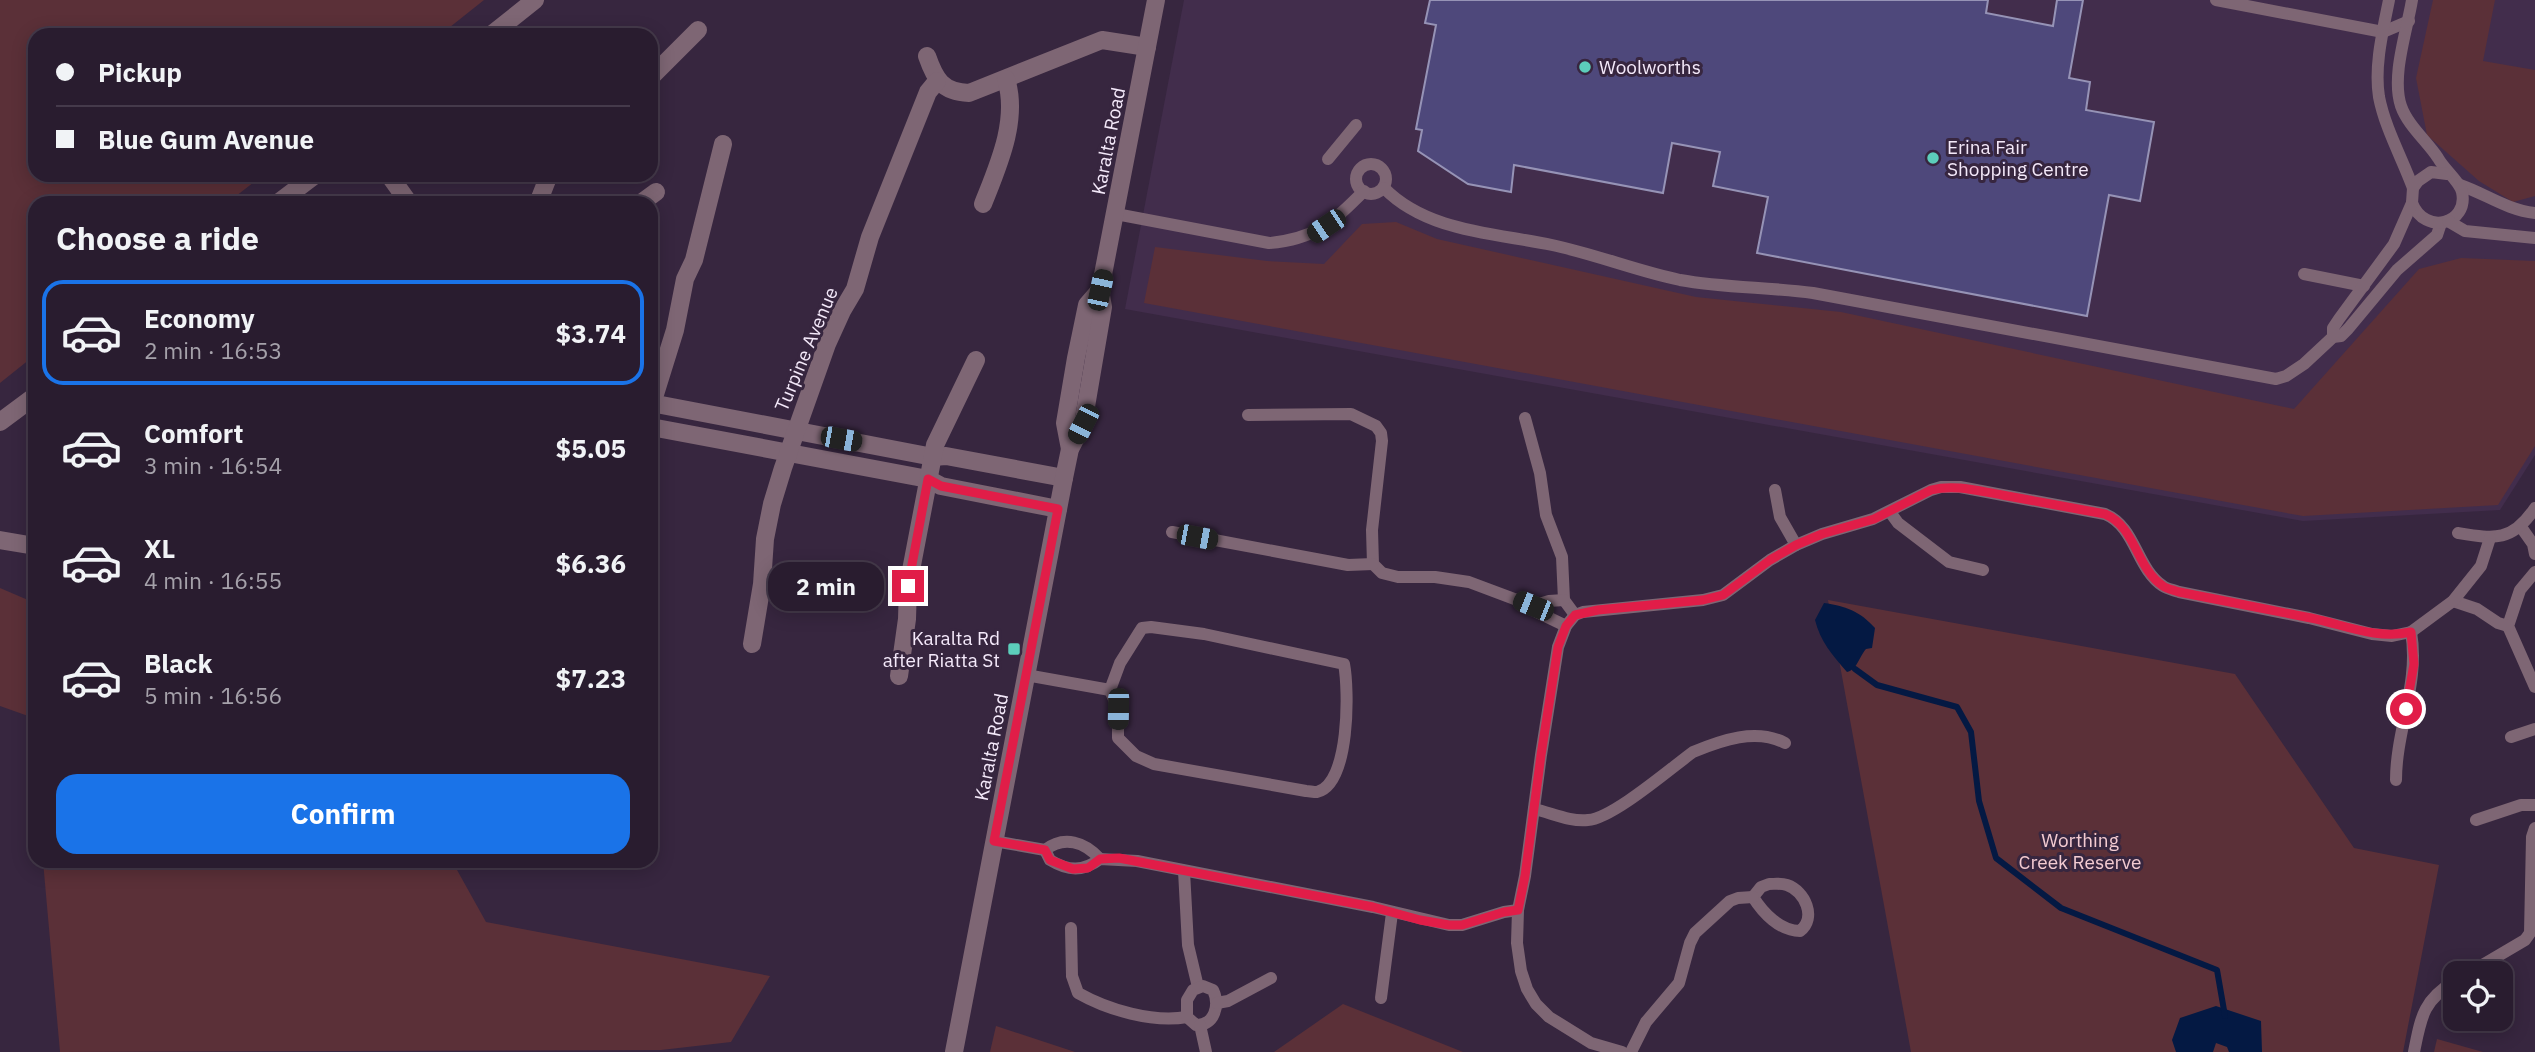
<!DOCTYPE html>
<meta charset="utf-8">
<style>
:root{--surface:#291c2f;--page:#35293b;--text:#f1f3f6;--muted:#a5a1aa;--line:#453a4b;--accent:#1a73e8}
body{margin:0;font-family:"IBM Plex Sans",sans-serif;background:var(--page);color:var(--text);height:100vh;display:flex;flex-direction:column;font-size:26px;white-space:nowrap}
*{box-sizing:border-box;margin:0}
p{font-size:23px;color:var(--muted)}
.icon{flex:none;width:38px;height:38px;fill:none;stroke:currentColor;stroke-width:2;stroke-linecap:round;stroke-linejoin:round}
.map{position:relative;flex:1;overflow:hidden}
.panel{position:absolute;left:28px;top:196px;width:630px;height:672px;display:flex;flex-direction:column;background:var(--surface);border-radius:21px;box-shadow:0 4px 18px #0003,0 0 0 2px var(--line)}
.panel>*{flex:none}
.banner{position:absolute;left:28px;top:28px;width:630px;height:154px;border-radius:21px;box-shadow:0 4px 18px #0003,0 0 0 2px var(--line);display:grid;align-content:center;height:154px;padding:0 28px;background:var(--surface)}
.controls{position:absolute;left:2443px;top:961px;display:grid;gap:14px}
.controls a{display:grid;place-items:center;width:70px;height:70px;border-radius:14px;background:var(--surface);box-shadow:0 4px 18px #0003,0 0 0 2px var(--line);font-size:35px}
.end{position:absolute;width:32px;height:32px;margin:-16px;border:9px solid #e11d48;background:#fff;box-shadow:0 0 0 4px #fff}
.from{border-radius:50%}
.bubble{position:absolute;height:49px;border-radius:21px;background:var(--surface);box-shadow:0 4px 18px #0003,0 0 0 2px var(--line);font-size:23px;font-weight:700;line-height:49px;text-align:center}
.car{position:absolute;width:21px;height:42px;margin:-21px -10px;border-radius:9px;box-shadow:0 0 5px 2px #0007;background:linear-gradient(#222 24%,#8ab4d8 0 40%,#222 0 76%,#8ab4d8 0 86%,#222 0)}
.banner b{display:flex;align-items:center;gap:24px;height:66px;font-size:26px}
.banner b+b{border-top:2px solid var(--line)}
.banner i{width:18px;height:18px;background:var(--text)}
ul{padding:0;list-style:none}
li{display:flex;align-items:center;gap:21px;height:105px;margin:0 14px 10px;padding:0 14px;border:4px solid transparent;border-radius:21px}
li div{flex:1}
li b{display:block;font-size:26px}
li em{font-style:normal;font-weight:700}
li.current{border-color:var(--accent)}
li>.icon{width:63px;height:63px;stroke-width:1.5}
h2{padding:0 28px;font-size:32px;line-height:84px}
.primary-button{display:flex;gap:14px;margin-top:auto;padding:14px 28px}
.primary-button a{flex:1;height:80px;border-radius:21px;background:var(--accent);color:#fff;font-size:28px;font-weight:700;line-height:80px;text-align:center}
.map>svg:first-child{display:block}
.built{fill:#422d4c}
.green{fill:#5b3038}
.water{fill:#041943}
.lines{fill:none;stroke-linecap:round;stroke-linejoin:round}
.stream{stroke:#041943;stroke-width:6}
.building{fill:#4e487b;stroke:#9693b6;stroke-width:2}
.service{stroke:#7e6674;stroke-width:12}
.minor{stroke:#7e6674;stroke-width:18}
.tertiary{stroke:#7e6674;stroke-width:18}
.route{stroke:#e11d48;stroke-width:9}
.poi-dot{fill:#5ccebb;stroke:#37263f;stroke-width:2.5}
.labels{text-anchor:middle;stroke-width:6;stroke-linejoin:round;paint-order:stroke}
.poi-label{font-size:19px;fill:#f4e9fa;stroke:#37263f;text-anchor:start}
.street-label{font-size:19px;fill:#f4e9fa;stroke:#37263f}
.park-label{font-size:19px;fill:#f3cbd1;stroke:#37263f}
</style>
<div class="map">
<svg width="2535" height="1052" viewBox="0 0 2535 1052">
<rect width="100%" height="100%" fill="#37263f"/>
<polygon class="built" points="1184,0 2535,0 2535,455 2500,510 2303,521 1125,309"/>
<g class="green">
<polygon points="0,0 484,0 440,35 35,35 35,175 263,175 227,203 35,203 35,355 0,383"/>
<polygon points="2433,0 2495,0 2483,61 2535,70 2535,196 2513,202 2479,181 2427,135 2416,78"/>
<polygon points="1396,222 1437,239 1696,297 1841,312 2294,409 2419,269 2461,258 2535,261 2535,446 2498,505 2303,516 1144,303 1155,247 1267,261 1324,264 1362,224"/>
<polygon points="0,588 35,603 35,763 31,717 0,706"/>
<polygon points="1828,600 2235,674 2354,848 2439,865 2403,1052 1911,1052"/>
<polygon points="43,861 452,861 486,922 770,976 731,1042 661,1050 60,1052"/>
<polygon points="1343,1004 1463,1052 1274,1052"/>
<polygon points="996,1026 1075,1052 990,1052"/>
<polygon points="2437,1039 2483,1052 2434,1052"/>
</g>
<g class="water">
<path d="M1824,603C1845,606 1860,611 1875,628L1872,648L1866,649C1859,657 1857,670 1847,672C1833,656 1820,641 1815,620Z"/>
<polygon points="2216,1006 2261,1021 2262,1052 2229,1052 2227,1047 2216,1043 2213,1052 2176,1052 2172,1040 2180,1018"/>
</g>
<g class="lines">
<polyline class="stream" points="1855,669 1877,685 1957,707 1971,732 1979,801 1996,858 2061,908 2217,970 2225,1016"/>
</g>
<polygon class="building" points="1430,0 1988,0 1986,13 2053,26 2057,0 2083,0 2069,78 2090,82 2086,110 2154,122 2140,201 2109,195 2087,316 1757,253 1768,197 1713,186 1720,152 1672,143 1663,193 1514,165 1511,192 1468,184 1418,151 1422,130 1416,129 1436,25 1425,23"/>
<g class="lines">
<g class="service">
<polyline points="2216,0 2383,32 2409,21"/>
<path d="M2389,0C2383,30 2374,66 2379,97C2385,128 2402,158 2413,188"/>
<polyline points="1328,159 1356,125"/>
<circle cx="1371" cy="179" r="15"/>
<path d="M2460,185C2486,194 2507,210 2535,213"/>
<path d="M1384,188C1427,232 1495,233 1552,245C1595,254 1637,271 1680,280C1724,288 1769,287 1813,293L2276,379L2286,376L2304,364L2333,337L2341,336L2348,329L2397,270L2437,235L2441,223"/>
<path d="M2412,203C2425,236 2469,224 2462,192C2460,182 2444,169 2438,158C2427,141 2408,126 2401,106C2391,76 2407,31 2412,0"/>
<path d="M1116,214L1269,243C1315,239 1332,223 1364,191"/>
<polyline points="2448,221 2465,231 2535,238"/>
<polyline points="2304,274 2364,286"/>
<polyline points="2333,337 2333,328 2339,319 2394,244 2412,203 2413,188 2418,181 2431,172 2447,174"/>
<polyline points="1248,415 1351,414 1376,426 1381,433 1382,441 1372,530 1373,564 1382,573 1398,577 1435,577 1469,582 1533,606 1537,612 1566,626"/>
<polyline points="1525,418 1540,473 1546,515 1562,557 1564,600 1575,615"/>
<polyline points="1775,490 1780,517 1796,545"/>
<polyline points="1890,512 1898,523 1949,562 1983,570"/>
<polyline points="2521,527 2533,544 2535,554"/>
<polyline points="1172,532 1348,565 1373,564"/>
<path d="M2458,533C2495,539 2512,542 2535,508"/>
<polyline points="2535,572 2520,590 2508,626 2535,687"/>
<polyline points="2453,601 2477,609 2498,623 2508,626"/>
<polyline points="1533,606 1549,601 1564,600"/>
<path d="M1151,627L1204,634L1344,664C1349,690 1350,784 1317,792C1313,792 1309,791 1306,791L1154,764L1136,756L1118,738V709L1110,690L1120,663L1142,628Z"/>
<polyline points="1026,675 1110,690"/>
<polyline points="2511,737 2535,729"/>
<path d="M2396,780C2396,730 2420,682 2411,632"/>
<path d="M1534,809C1552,813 1570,822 1588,820C1612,819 1671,768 1693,752C1722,740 1756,728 1785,743"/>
<polyline points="2476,820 2521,805 2535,805"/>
<path d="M994,841L1045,850C1064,835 1085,842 1100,859"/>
<path d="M1045,850L1050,860C1068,871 1083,872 1100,859L1137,861L1373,907L1449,925H1462L1504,912L1518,910"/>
<polyline points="1184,871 1188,945 1198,987"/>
<path d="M1769,884C1775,884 1781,883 1787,885C1805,891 1817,918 1800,931C1780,931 1763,913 1753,897L1761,887Z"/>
<path d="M1071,928L1072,976L1078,993C1108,1010 1153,1023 1187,1017"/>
<polyline points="2469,973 2525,940 2530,933 2532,837 2535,828"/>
<path d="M1203,986L1213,990C1220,1005 1215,1025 1196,1025L1187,1017V1000L1193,990Z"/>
<polyline points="1381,998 1392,913"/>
<polyline points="1217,1003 1228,1001 1271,978"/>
<polyline points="1200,1025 1206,1052"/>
<path d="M1622,1052L1591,1043L1549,1017L1536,1004L1527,989L1521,971L1517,943L1518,910L1525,876L1541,755L1558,647L1566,626L1575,615L1583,612L1703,600L1723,595L1770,560L1796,545L1822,534L1873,519L1931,490L1941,487H1960L2105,514C2136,527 2136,568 2163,586C2167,589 2174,590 2179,592L2309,618L2372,634L2392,636L2411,632L2453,601L2481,566L2490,538"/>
<polyline points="1631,1052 1646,1022 1679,983 1690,943 1695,933 1730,901 1738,898 1753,897"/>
<path d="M2414,1052C2421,1017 2423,1000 2455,981"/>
</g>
<g class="minor">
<polyline points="491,35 535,0"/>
<path d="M927,56C935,79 942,92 969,93L1102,40L1147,47"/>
<polyline points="651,77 698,30"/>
<polyline points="389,175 409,203"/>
<polyline points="278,203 315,175"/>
<polyline points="538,203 549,175"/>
<polyline points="641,203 656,192"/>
<path d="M983,204C998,166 1019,120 1006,79"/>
<polyline points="651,403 933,457 946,456 1064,478"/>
<polyline points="651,407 675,330 685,279 694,260 723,144"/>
<polyline points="0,422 35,396"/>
<polyline points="651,427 928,479 941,486 1058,509"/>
<polyline points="0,540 35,546"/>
<polyline points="752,644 762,584 765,539 772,504 783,468 827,344 842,311 855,289 870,237 928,92 937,81"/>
<polyline points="899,676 907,619 908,586 935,445 976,360"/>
</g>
<g class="tertiary">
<polyline points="1070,449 1065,423 1076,358 1087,305 1100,290"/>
<polyline points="954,1052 1064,478 1070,449 1083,424 1103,307 1100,290 1156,0"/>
</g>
</g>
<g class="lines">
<path class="route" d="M908,586L928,479L941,486L1058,509L994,841L1045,850L1050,860L1073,869L1088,868L1100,859L1119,858L1373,907L1420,920L1449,925H1462L1504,912L1518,910L1525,876L1541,755L1558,647L1566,626L1575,615L1598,610L1703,600L1723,595L1770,560L1796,545L1822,534L1874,519L1931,490C1955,484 1978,491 2002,495C2036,501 2071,508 2105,514C2136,527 2136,568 2163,586C2167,589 2174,590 2179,592C2223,601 2267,609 2311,618C2345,625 2376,640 2411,632L2414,664L2406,709"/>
</g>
<g class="poi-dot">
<circle cx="1585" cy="67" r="7"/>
<circle cx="1933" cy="158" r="7"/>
<rect x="1007" y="642" width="14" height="14" rx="3.5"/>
</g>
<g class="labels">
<g class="poi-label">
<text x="1599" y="74">Woolworths</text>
<text x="1947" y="154">Erina Fair<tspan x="1947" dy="22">Shopping Centre</tspan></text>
<text x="1000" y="645" text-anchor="end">Karalta Rd<tspan x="1000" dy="22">after Riatta St</tspan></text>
</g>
<g class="street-label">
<text transform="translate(1108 141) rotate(-79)" y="7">Karalta Road</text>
<text transform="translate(806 349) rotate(-67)" y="7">Turpine Avenue</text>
<text transform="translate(991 747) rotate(-79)" y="7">Karalta Road</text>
</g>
<g class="park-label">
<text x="2080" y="847">Worthing<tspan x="2080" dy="22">Creek Reserve</tspan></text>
</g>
</g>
</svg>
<div class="controls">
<a><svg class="icon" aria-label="locate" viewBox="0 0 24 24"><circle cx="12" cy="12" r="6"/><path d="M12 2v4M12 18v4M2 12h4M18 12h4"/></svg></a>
</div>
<i class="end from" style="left:2406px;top:709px"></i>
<i class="end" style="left:908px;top:586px"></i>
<div class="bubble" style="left:768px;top:562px;width:116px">2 min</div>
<i class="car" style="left:1326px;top:226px;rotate:236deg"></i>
<i class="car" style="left:1100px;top:290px;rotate:12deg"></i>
<i class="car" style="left:1083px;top:424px;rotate:207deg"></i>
<i class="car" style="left:841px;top:439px;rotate:100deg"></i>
<i class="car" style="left:1197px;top:537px;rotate:101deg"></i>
<i class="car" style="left:1533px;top:606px;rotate:292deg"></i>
<i class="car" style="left:1118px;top:709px;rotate:181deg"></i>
<div class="banner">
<b><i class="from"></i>Pickup</b>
<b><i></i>Blue Gum Avenue</b>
</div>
<section class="panel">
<h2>Choose a ride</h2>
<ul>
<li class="current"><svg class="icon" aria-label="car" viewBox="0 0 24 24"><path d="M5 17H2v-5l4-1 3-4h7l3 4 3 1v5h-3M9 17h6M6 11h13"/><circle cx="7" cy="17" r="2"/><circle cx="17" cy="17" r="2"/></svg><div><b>Economy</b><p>2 min · 16:53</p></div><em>$3.74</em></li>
<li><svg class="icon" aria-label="car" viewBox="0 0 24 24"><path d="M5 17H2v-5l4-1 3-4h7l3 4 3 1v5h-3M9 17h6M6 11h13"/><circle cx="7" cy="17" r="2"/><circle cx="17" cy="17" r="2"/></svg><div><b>Comfort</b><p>3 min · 16:54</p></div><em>$5.05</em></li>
<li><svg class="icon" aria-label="car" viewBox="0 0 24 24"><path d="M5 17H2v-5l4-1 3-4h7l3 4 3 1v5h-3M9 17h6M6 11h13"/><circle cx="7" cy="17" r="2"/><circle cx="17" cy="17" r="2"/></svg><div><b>XL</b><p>4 min · 16:55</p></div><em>$6.36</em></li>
<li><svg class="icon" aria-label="car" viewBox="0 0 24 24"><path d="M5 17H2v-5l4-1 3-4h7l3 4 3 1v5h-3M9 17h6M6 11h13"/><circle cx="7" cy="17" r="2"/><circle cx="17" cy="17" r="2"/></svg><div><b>Black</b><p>5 min · 16:56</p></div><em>$7.23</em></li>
</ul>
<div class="primary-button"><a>Confirm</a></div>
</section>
</div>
